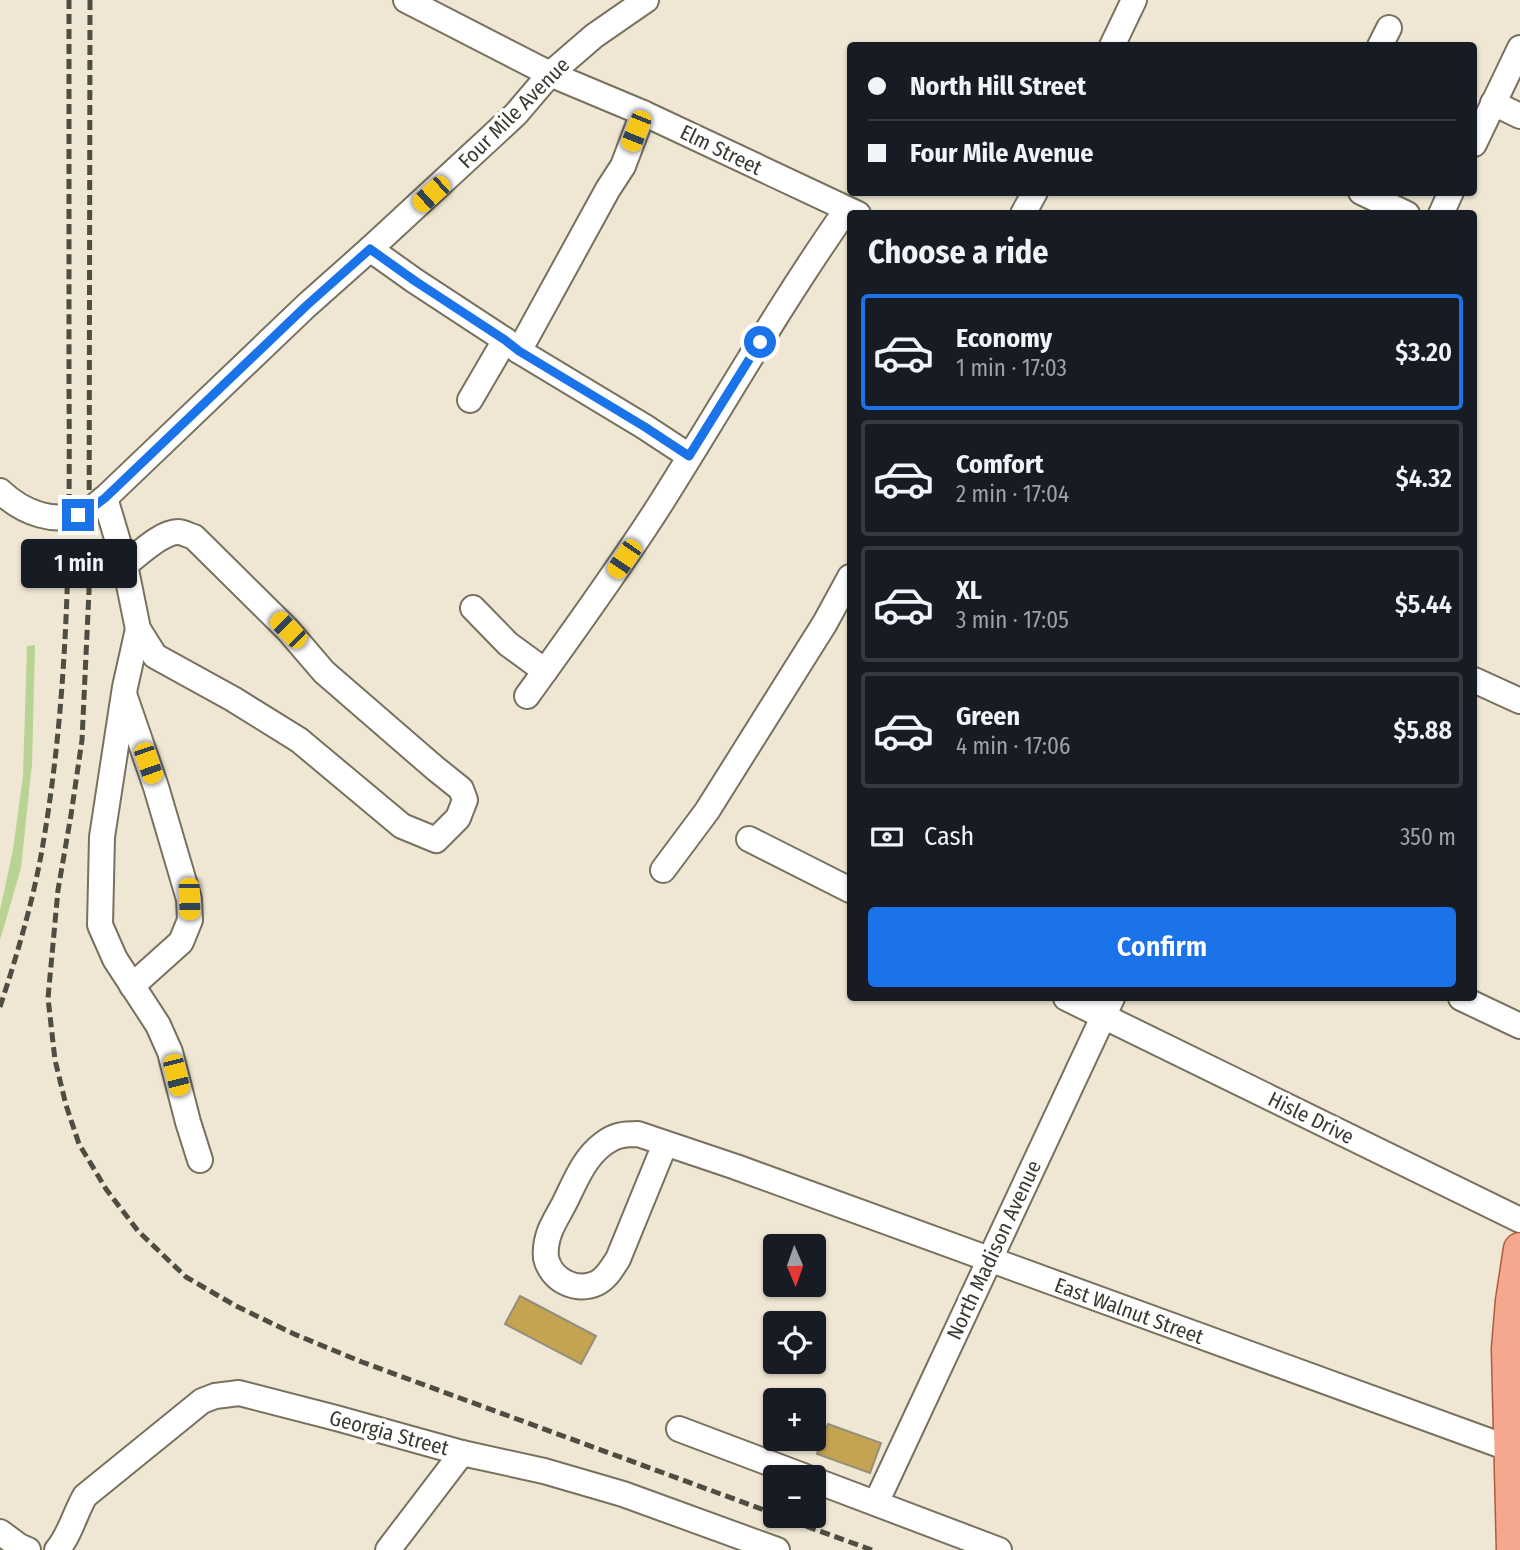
<!DOCTYPE html>
<meta charset="utf-8">
<style>
:root{--surface:#171b24;--page:#20242c;--text:#f1f3f6;--muted:#9ea1a6;--line:#363941;--accent:#1a73e8}
body{margin:0;font-family:"Fira Sans Condensed",sans-serif;background:var(--page);color:var(--text);height:100vh;display:flex;flex-direction:column;font-size:26px;white-space:nowrap}
*{box-sizing:border-box;margin:0}
p{font-size:23px;color:var(--muted)}
.icon{flex:none;width:38px;height:38px;fill:none;stroke:currentColor;stroke-width:2;stroke-linecap:round;stroke-linejoin:round}
.map{position:relative;flex:1;overflow:hidden}
.sheet{position:absolute;left:847px;top:210px;width:630px;height:791px;display:flex;flex-direction:column;background:var(--surface);border-radius:7px;box-shadow:0 2px 5px #0004}
.sheet>*{flex:none}
.guide{position:absolute;left:847px;top:42px;width:630px;height:154px;border-radius:7px;box-shadow:0 2px 5px #0004;display:grid;align-content:center;height:154px;padding:0 21px;background:var(--surface)}
.needle{width:46px;rotate:178deg}
.buttons{position:absolute;left:763px;top:1234px;display:grid;gap:14px}
.buttons a{display:grid;place-items:center;width:63px;height:63px;border-radius:7px;background:var(--surface);box-shadow:0 2px 5px #0004;font-size:35px}
.end{position:absolute;width:32px;height:32px;margin:-16px;border:9px solid #1a73e8;background:#fff;box-shadow:0 0 0 4px #fff}
.from{border-radius:50%}
.bubble{position:absolute;height:49px;border-radius:7px;background:var(--surface);box-shadow:0 2px 5px #0004;font-size:23px;font-weight:600;line-height:49px;text-align:center}
.car{position:absolute;width:21px;height:42px;margin:-21px -10px;border-radius:9px;box-shadow:0 0 5px 2px #0007;background:linear-gradient(#f5c518 24%,#345 0 40%,#f5c518 0 76%,#345 0 86%,#f5c518 0)}
.guide b{display:flex;align-items:center;gap:24px;height:66px;font-size:26px}
.guide b+b{border-top:2px solid var(--line)}
.guide i{width:18px;height:18px;background:var(--text)}
ul{padding:0;list-style:none}
li{display:flex;align-items:center;gap:21px;height:116px;margin:0 14px 10px;padding:0 7px;border:4px solid var(--line);border-radius:7px}
li div{flex:1}
li b{display:block;font-size:26px}
li em{font-style:normal;font-weight:600}
li.active{border-color:var(--accent)}
li>.icon{width:63px;height:63px;stroke-width:1.5}
h2{padding:0 21px;font-size:32px;line-height:84px}
.pay{display:flex;align-items:center;gap:18px;height:77px;padding:0 21px;font-size:26px}
.pay p{margin-inline-start:auto}
.cta{display:flex;gap:14px;margin-top:auto;padding:14px 21px}
.cta a{flex:1;height:80px;border-radius:7px;background:var(--accent);color:#fff;font-size:28px;font-weight:600;line-height:80px;text-align:center}
.map>svg:first-child{display:block}
.green{fill:#b9d393}
.building{fill:#c4a451;stroke:#968e7c;stroke-width:2}
.lines{fill:none;stroke-linecap:round;stroke-linejoin:round}
.minor-casing{stroke:#78715f;stroke-width:28}
.major-casing{stroke:#b15b3e;stroke-width:35}
.minor{stroke:#fff;stroke-width:24}
.major{stroke:#f6a78f;stroke-width:32}
.rail{stroke:#4f4c42;stroke-width:5;stroke-dasharray:10 5;stroke-linecap:butt}
.route{stroke:#1a73e8;stroke-width:9}
.labels{text-anchor:middle;stroke-width:7;stroke-linejoin:round;paint-order:stroke}
.street-label{font-size:21px;fill:#3c3931;stroke:#fff}
</style>
<div class="map">
<svg width="1520" height="1550" viewBox="0 0 1520 1550">
<rect width="100%" height="100%" fill="#efe7d3"/>
<polygon class="green" points="35,645 32,764 21,868 0,940 0,910 13,850 23,776 27,646"/>
<g class="building">
<polygon points="520,1296 596,1336 581,1364 505,1324"/>
<polygon points="828,1424 881,1443 870,1473 817,1454"/>
</g>
<g class="lines">
<g class="minor-casing">
<g id="minor">
<polyline points="406,0 550,74 643,113 858,214"/>
<polyline points="1112,46 1134,0"/>
<polyline points="1380,46 1389,28"/>
<polyline points="1493,103 1520,116"/>
<polyline points="1474,144 1520,48"/>
<polyline points="1361,192 1407,214"/>
<polyline points="1023,214 1035,192"/>
<polyline points="1441,214 1451,192"/>
<polyline points="370,249 415,281 505,340 519,351 645,427 689,456"/>
<polyline points="519,351 608,189 623,166 643,113"/>
<polyline points="470,400 505,340"/>
<path d="M0,491C23,513 56,526 87,511C94,508 99,502 105,498L306,306L370,249L516,114L550,74L594,36L646,0"/>
<path d="M105,498L125,565L138,629L155,656L233,699L299,740L402,826L436,840L458,818L465,800L461,789L436,769L324,672L288,630L194,537C190,536 183,532 178,532C161,532 138,555 125,565"/>
<polyline points="473,608 508,644 545,671"/>
<polyline points="138,629 125,687 102,837 100,925 115,959 158,1025 170,1052 188,1122 200,1160"/>
<polyline points="1474,680 1520,701"/>
<path d="M527,696C573,632 619,569 661,503C723,405 780,304 847,209"/>
<polyline points="125,697 156,787 189,899 190,920 181,942 132,986"/>
<polyline points="749,839 850,890"/>
<polyline points="663,870 707,811 825,623 850,577"/>
<polyline points="1066,998 1520,1220"/>
<polyline points="1461,998 1520,1026"/>
<path d="M665,1144L618,1259C612,1268 607,1278 597,1283C576,1293 551,1280 546,1258C545,1249 547,1239 550,1231C554,1221 560,1212 565,1202C575,1182 584,1158 603,1144C614,1135 624,1134 638,1134L736,1167L1511,1449L1520,1450"/>
<polyline points="679,1429 806,1477"/>
<polyline points="814,1480 999,1550"/>
<polyline points="876,1503 1112,998"/>
<polyline points="0,1532 19,1546 28,1550"/>
<path d="M57,1550C70,1535 75,1513 85,1496L202,1401L215,1396L239,1393L336,1418L462,1453L544,1471L623,1494L777,1550"/>
<polyline points="388,1550 462,1453"/>
</g>
</g>
<g class="major-casing">
<polyline id="major" points="1513,1550 1508,1349 1512,1301 1520,1249"/>
</g>
<use href="#minor" class="minor"/>
<use href="#major" class="major"/>
<g class="rail">
<polyline points="90,0 89,591 82,740 71,815 58,890 48,998 55,1060 66,1105 79,1144 106,1189 138,1231 186,1277 236,1306 294,1334 362,1362 775,1514"/>
<path d="M0,1007C18,952 35,895 44,838C69,689 70,537 69,385C69,257 69,128 69,0"/>
<polyline points="778,1516 872,1550"/>
</g>
</g>
<g class="lines">
<polyline class="route" points="78,515 89,510 105,498 306,306 370,249 415,281 505,340 519,351 645,427 689,456 760,342"/>
</g>
<g class="labels">
<g class="street-label">
<text transform="translate(514 113) rotate(-45)" y="7">Four Mile Avenue</text>
<text transform="translate(721 150) rotate(26)" y="7">Elm Street</text>
<text transform="translate(1311 1118) rotate(26)" y="7">Hisle Drive</text>
<text transform="translate(994 1250) rotate(-65)" y="7">North Madison Avenue</text>
<text transform="translate(1129 1311) rotate(20)" y="7">East Walnut Street</text>
<text transform="translate(389 1433) rotate(15)" y="7">Georgia Street</text>
</g>
</g>
</svg>
<div class="buttons">
<a><svg class="needle" viewBox="-14 -14 28 28"><path d="M0-13l5 13h-10z" fill="#e53935"/><path d="M0 13l5-13h-10z" fill="#9ea1a6"/></svg></a>
<a><svg class="icon" aria-label="locate" viewBox="0 0 24 24"><circle cx="12" cy="12" r="6"/><path d="M12 2v4M12 18v4M2 12h4M18 12h4"/></svg></a>
<a>+</a>
<a>−</a>
</div>
<i class="end from" style="left:760px;top:342px"></i>
<i class="end" style="left:78px;top:515px"></i>
<div class="bubble" style="left:21px;top:539px;width:116px">1 min</div>
<i class="car" style="left:636px;top:131px;rotate:202deg"></i>
<i class="car" style="left:431px;top:194px;rotate:228deg"></i>
<i class="car" style="left:624px;top:559px;rotate:214deg"></i>
<i class="car" style="left:288px;top:630px;rotate:315deg"></i>
<i class="car" style="left:148px;top:763px;rotate:161deg"></i>
<i class="car" style="left:189px;top:899px;rotate:178deg"></i>
<i class="car" style="left:176px;top:1075px;rotate:166deg"></i>
<div class="guide">
<b><i class="from"></i>North Hill Street</b>
<b><i></i>Four Mile Avenue</b>
</div>
<section class="sheet">
<h2>Choose a ride</h2>
<ul>
<li class="active"><svg class="icon" aria-label="car" viewBox="0 0 24 24"><path d="M5 17H2v-5l4-1 3-4h7l3 4 3 1v5h-3M9 17h6M6 11h13"/><circle cx="7" cy="17" r="2"/><circle cx="17" cy="17" r="2"/></svg><div><b>Economy</b><p>1 min · 17:03</p></div><em>$3.20</em></li>
<li><svg class="icon" aria-label="car" viewBox="0 0 24 24"><path d="M5 17H2v-5l4-1 3-4h7l3 4 3 1v5h-3M9 17h6M6 11h13"/><circle cx="7" cy="17" r="2"/><circle cx="17" cy="17" r="2"/></svg><div><b>Comfort</b><p>2 min · 17:04</p></div><em>$4.32</em></li>
<li><svg class="icon" aria-label="car" viewBox="0 0 24 24"><path d="M5 17H2v-5l4-1 3-4h7l3 4 3 1v5h-3M9 17h6M6 11h13"/><circle cx="7" cy="17" r="2"/><circle cx="17" cy="17" r="2"/></svg><div><b>XL</b><p>3 min · 17:05</p></div><em>$5.44</em></li>
<li><svg class="icon" aria-label="car" viewBox="0 0 24 24"><path d="M5 17H2v-5l4-1 3-4h7l3 4 3 1v5h-3M9 17h6M6 11h13"/><circle cx="7" cy="17" r="2"/><circle cx="17" cy="17" r="2"/></svg><div><b>Green</b><p>4 min · 17:06</p></div><em>$5.88</em></li>
</ul>
<div class="pay"><svg class="icon" aria-label="cash" viewBox="0 0 24 24"><path d="M3 7h18v10H3z"/><circle cx="12" cy="12" r="2"/></svg>Cash<p>350 m</p></div>
<div class="cta"><a>Confirm</a></div>
</section>
</div>
